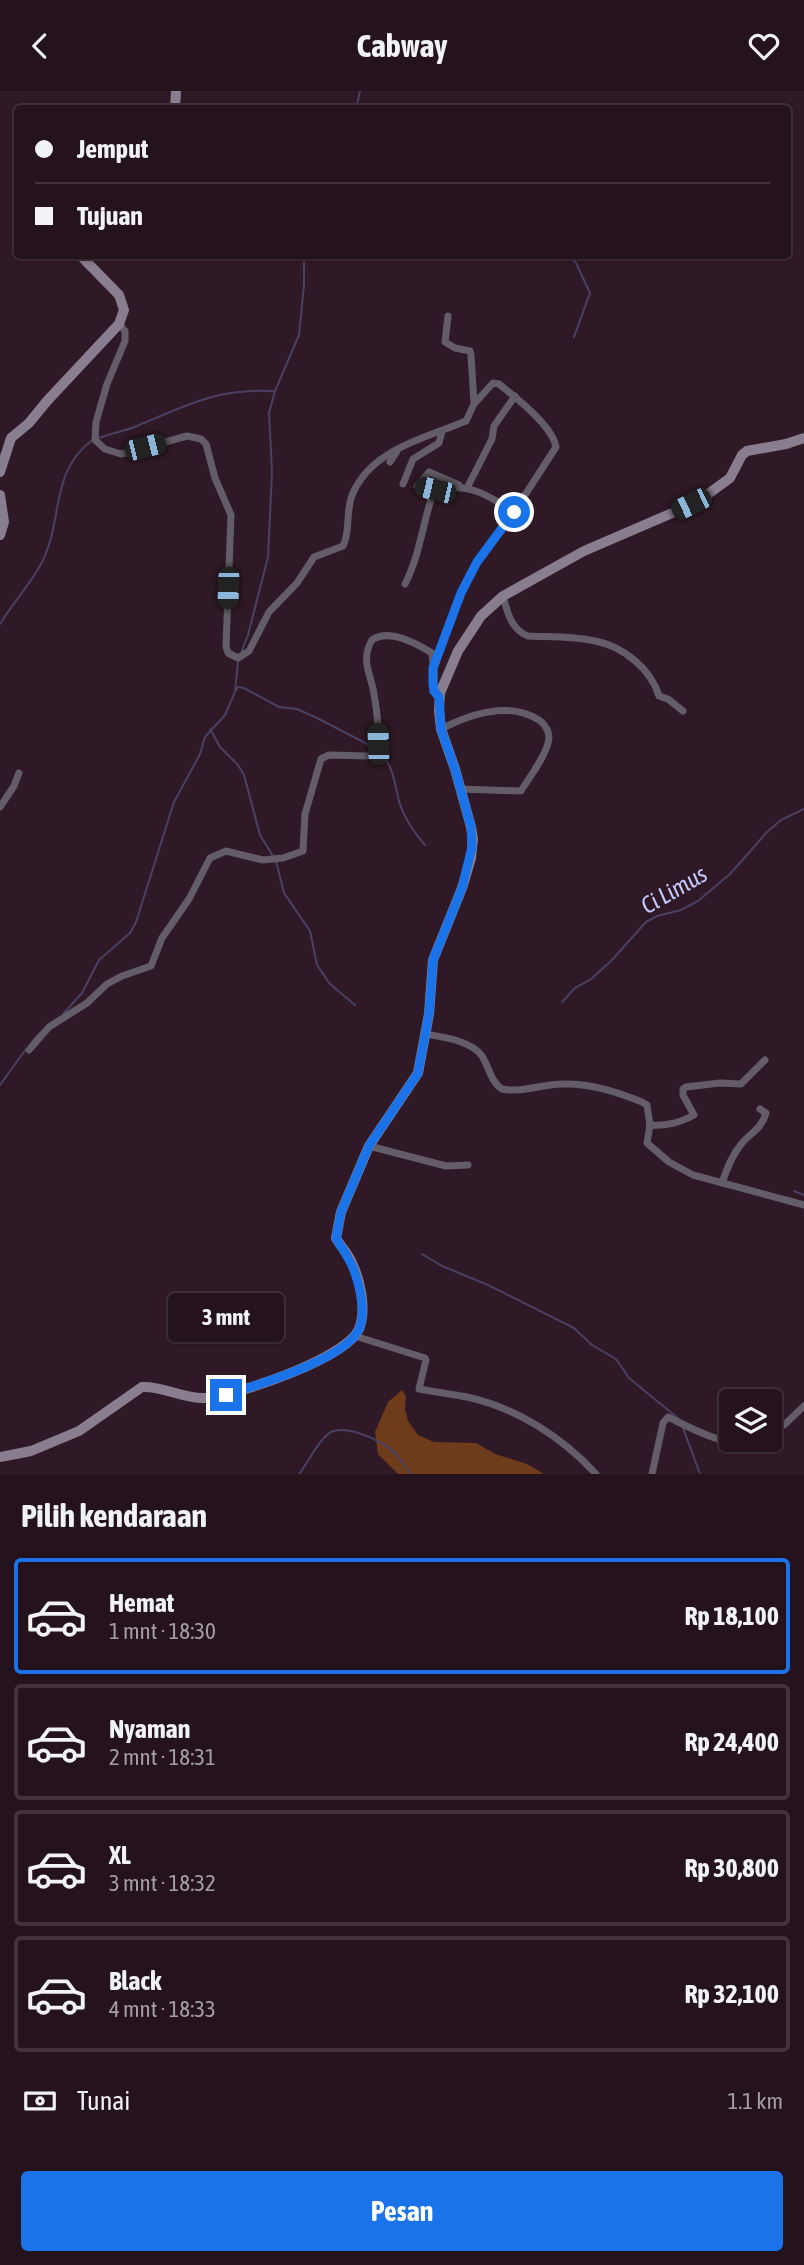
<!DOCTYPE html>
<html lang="id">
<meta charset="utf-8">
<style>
:root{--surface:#24131c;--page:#302029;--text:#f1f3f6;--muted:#a39ea3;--line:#41323b;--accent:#1a73e8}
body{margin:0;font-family:"Asap Condensed",sans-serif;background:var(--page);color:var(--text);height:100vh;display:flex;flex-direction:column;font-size:26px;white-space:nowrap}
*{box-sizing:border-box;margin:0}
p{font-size:23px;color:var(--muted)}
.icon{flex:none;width:38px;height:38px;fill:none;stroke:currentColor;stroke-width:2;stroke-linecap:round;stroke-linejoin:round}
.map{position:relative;height:1383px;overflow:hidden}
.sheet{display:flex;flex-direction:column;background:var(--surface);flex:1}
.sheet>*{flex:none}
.banner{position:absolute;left:14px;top:14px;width:777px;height:154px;border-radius:7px;box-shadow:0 2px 5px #0004,0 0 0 2px var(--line);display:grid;align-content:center;height:154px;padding:0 21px;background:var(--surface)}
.controls{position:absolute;left:719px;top:1298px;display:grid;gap:14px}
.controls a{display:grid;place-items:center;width:63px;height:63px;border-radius:7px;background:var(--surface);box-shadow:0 2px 5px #0004,0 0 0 2px var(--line);font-size:35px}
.end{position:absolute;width:32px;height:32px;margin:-16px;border:9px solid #1a73e8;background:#fff;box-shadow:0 0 0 4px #fff}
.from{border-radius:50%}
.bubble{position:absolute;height:49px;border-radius:7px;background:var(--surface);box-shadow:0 2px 5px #0004,0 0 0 2px var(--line);font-size:23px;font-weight:700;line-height:49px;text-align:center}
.car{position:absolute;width:21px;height:42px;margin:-21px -10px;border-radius:9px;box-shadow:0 0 5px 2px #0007;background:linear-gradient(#222 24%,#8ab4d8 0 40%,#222 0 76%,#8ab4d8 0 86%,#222 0)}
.banner b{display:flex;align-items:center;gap:24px;height:66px;font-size:26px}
.banner b+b{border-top:2px solid var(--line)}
.banner i{width:18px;height:18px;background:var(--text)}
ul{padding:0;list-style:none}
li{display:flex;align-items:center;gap:21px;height:116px;margin:0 14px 10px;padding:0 7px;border:4px solid var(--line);border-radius:7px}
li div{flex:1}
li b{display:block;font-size:26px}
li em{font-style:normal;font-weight:700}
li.active{border-color:var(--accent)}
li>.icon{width:63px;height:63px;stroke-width:1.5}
h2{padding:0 21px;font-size:32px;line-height:84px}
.pay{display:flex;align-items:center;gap:18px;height:77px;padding:0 21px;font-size:26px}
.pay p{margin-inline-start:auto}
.action{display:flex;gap:14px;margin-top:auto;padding:14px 21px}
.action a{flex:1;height:80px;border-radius:7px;background:var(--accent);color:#fff;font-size:28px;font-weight:700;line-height:80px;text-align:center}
header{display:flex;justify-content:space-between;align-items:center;height:91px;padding:0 21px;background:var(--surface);font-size:32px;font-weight:700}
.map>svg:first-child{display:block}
.forest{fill:#6e3c1a}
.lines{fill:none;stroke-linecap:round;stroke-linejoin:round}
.stream{stroke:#494163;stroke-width:2}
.street{stroke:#635d68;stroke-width:7}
.secondary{stroke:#897e90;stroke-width:10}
.route{stroke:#1a73e8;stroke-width:9}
.labels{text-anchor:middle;stroke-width:6;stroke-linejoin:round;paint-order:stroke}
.water-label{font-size:24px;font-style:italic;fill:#c2cafb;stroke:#301926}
</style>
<header><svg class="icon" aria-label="back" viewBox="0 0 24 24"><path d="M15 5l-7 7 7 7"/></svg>Cabway<svg class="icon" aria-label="heart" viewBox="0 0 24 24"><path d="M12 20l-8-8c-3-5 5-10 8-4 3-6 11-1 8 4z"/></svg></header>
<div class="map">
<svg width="804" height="1383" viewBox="0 0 804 1383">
<rect width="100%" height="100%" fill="#301926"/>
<polygon class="forest" points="402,1299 406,1305 405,1318 408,1330 418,1344 434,1351 476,1352 495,1363 527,1373 544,1383 398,1383 378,1363 375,1341 388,1311"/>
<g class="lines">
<g class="stream">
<polyline points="356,18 360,0"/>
<polyline points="568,164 576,172 590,202 574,246"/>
<path d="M99,347C112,342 125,340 137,335C187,314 217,297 274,300"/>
<path d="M0,533C13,511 32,492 43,469C63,428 50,382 91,350"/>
<polyline points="241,562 248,544 268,466 272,381 269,322 275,300 299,244 304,194 304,164"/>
<polyline points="236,599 238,596 244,597 279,616 297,618 319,628 373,656"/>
<polyline points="210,638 220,656 238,674 244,684 260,744 273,765"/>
<path d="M377,660C394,673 394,691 399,710C403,725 415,743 425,754"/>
<polyline points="276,770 284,802 310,840 317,874 330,893 355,914"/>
<polyline points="562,911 575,897 591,888 611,870 646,831 657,825 681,819 698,810 730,783 767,741 781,729 804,718"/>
<polyline points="63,923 82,902 99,869 130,842 136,831 174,711 200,663 205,646 225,624 235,601 238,570"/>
<polyline points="32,951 40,942"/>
<polyline points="0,994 26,958"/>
<polyline points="794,1100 804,1104"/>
<polyline points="422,1163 442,1175 488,1194 574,1237 592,1254 616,1268 629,1287 679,1328"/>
<polyline points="683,1337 700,1383"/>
<path d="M299,1383C309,1371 315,1354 328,1343C343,1331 383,1350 394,1361C401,1368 405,1376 411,1383"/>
</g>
<g class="street">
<polyline points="448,225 445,251 455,257 470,260 471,264 474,312"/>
<path d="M119,233L125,240V250L107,293L96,331L95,349L105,358L121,363L187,345L201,348L206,353L215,387L231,424L226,555L228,562L238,567L249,560L269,521L297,492L314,466L343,455C351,439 345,419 353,402C372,358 426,347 466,330L474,313L493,292L499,293C516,307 552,334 556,356L507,432L477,471L461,501L434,577V600L439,606"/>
<polyline points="390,371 397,360"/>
<polyline points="403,393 413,368 439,352 442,340"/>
<polyline points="467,397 492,348 494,335 515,305"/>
<polyline points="434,399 417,395 429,381 459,394"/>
<path d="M405,493C420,464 423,430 434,399C467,391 487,403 514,421"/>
<path d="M503,505C507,520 511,539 528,545C550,546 573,545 595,550C623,555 651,578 659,605L668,608L683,620"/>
<path d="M441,638C470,623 509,610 539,629C546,634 551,643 548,652C544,668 530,685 521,700L460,698"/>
<polyline points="0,716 14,695 19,682"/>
<path d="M426,943C443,946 472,950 482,965C489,976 491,991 502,998C521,1002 543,993 562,993C590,992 617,1001 642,1011L647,1014L650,1034L647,1052L669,1071L693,1084L804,1114"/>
<path d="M29,959L49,936L87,912L107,893L122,885L151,875L162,847L189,808L210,767L226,760L263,769L283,767L303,760L305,723L321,668L329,664L369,665L377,658C380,641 377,620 374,603C371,583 360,569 372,549C389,537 416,552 432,562L433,573"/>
<path d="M650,1034C667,1035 679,1032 694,1024L683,1004V998L686,996L720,992L741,993L765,969"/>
<polyline points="369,1055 446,1075 468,1074"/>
<path d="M722,1092C727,1077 732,1064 742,1052C752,1041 762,1037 766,1022L760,1018"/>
<path d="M355,1245L425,1267L426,1269L419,1298C435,1301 451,1303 467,1306C517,1317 562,1346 596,1383"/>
<polyline points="770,1342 784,1334 804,1315"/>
<path d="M652,1383L663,1332L668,1326C691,1337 731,1360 757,1349"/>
</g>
<g class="secondary">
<polyline points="175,18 176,0"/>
<polyline points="0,381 11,347 29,332 47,310 119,233 124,219 119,204 80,164"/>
<polyline points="0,404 4,431 0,444"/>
<path d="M0,1366L31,1360L79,1340L142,1296C164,1295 183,1308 205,1307C236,1305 347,1267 359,1238C367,1218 360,1188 351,1170C347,1161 340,1155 336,1147L341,1121L369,1055L418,982L429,923L433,869L462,797L471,767L473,748L471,736L455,678L441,638L439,619L440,602L458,560L481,525L503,505L584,460L677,420L704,406L730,387L742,364L747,360L786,353L804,347"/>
</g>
</g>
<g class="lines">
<path class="route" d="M226,1304C257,1294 346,1268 359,1238C366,1222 361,1201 356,1185C352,1170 343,1160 336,1147L341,1121L369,1055L418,982L429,923L433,869L462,797L472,756L471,736L455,678L441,638L439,606L434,600L433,593V577L461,502L477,471L514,421"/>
</g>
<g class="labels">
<g class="water-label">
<text transform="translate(674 799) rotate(-30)" y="8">Ci Limus</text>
</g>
</g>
</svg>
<div class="controls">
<a><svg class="icon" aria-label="layers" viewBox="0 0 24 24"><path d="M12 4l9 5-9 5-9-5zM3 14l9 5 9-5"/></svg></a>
</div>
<i class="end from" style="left:514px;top:421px"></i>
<i class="end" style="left:226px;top:1304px"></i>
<div class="bubble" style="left:168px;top:1202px;width:116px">3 mnt</div>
<i class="car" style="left:145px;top:356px;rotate:76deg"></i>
<i class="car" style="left:435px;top:399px;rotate:283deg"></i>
<i class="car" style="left:691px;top:413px;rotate:244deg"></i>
<i class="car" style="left:228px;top:497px;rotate:182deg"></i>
<i class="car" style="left:378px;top:653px;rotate:358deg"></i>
<div class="banner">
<b><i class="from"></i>Jemput</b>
<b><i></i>Tujuan</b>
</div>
</div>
<section class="sheet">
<h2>Pilih kendaraan</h2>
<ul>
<li class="active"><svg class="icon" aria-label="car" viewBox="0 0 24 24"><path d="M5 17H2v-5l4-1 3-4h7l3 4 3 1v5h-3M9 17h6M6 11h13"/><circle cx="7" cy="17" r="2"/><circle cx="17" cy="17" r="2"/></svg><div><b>Hemat</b><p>1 mnt · 18:30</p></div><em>Rp 18,100</em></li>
<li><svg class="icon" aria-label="car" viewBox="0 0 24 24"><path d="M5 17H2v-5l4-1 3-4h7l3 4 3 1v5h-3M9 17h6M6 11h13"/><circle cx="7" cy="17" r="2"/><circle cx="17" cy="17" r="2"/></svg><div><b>Nyaman</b><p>2 mnt · 18:31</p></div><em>Rp 24,400</em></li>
<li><svg class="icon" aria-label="car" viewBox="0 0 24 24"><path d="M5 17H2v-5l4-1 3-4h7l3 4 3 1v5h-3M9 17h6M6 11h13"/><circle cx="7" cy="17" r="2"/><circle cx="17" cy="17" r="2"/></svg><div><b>XL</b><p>3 mnt · 18:32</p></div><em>Rp 30,800</em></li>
<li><svg class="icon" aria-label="car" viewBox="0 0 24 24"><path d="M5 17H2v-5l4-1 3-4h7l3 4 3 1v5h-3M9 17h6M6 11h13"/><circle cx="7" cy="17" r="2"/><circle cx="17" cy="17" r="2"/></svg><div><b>Black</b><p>4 mnt · 18:33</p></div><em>Rp 32,100</em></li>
</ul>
<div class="pay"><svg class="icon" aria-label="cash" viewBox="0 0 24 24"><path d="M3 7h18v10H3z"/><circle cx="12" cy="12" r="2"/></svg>Tunai<p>1.1 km</p></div>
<div class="action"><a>Pesan</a></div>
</section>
